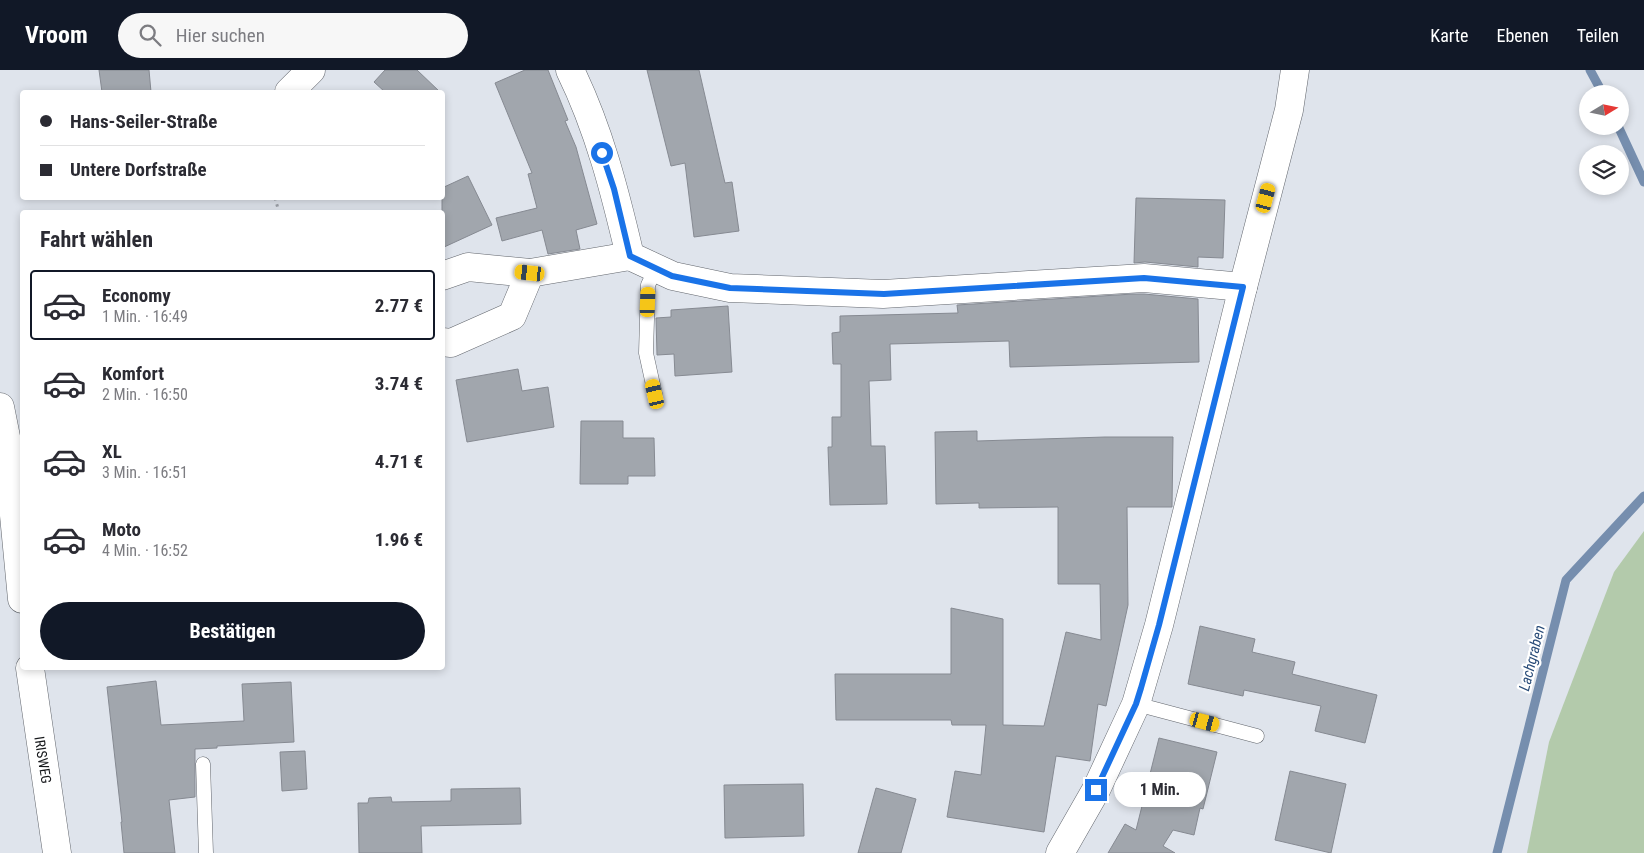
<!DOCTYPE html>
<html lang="de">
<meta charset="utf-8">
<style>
:root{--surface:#fff;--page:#f7f7f7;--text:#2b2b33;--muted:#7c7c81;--line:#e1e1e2;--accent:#111827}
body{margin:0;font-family:"Roboto Condensed",sans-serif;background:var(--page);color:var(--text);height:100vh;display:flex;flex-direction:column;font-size:19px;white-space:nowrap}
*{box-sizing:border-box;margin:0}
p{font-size:16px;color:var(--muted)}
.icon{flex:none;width:28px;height:28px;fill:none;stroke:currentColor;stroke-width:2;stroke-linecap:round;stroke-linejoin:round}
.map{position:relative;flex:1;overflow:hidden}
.details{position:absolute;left:20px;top:140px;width:425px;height:460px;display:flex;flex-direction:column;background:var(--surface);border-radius:5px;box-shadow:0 2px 8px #0003}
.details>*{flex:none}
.hud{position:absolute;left:20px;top:20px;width:425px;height:110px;border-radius:5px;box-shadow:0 2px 8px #0003;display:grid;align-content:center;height:110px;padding:0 20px;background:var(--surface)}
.needle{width:32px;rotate:80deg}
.buttons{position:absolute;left:1579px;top:15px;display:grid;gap:10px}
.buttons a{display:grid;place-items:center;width:50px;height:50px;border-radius:50%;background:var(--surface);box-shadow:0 2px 8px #0003;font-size:25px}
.end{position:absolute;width:22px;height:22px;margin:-11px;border:6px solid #1a73e8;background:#fff;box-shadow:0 0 0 2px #fff}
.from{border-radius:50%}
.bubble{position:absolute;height:35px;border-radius:18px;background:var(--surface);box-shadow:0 2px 8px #0003;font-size:16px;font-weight:700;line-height:35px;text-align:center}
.car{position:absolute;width:15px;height:30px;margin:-15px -8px;border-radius:6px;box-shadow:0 0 4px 1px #0007;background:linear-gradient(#f5c518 24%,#345 0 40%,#f5c518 0 76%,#345 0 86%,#f5c518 0)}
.hud b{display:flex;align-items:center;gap:18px;height:48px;font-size:19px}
.hud b+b{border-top:1px solid var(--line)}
.hud i{width:12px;height:12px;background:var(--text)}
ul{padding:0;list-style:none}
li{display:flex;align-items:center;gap:15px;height:70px;margin:0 10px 8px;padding:0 10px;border:2px solid transparent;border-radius:5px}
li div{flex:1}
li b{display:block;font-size:19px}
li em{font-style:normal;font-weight:700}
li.on{border-color:var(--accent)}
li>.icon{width:45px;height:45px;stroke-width:1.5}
h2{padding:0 20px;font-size:22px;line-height:60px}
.primary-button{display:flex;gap:10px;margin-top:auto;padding:10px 20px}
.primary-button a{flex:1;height:58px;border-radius:30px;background:var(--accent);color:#fff;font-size:20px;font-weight:700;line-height:58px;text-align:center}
header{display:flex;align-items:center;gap:30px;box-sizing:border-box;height:70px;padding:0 25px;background:var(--accent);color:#fff}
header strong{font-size:24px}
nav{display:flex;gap:28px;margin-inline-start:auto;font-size:18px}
.search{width:350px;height:45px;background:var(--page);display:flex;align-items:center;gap:12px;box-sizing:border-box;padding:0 18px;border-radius:28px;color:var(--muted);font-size:19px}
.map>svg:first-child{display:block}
.green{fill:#b3caab}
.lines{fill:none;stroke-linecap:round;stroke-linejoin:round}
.stream{stroke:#768eae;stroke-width:9}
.building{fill:#a1a6ad;stroke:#868a92}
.service-casing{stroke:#62666d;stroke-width:15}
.minor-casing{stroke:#62666d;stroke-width:29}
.path{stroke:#9da1a8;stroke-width:3;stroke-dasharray:2.5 4;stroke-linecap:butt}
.service{stroke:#fff;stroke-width:14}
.minor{stroke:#fff;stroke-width:28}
.route{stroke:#1a73e8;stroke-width:6}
.labels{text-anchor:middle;stroke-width:4.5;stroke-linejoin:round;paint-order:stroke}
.street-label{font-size:14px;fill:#15171a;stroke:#fff}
.water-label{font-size:15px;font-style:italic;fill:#294c79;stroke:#fff}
</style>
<header>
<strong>Vroom</strong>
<div class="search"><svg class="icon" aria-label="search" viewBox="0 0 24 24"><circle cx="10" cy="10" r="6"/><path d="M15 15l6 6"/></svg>Hier suchen</div>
<nav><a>Karte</a><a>Ebenen</a><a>Teilen</a></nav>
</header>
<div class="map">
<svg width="1644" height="783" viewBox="0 0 1644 783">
<rect width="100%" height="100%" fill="#dfe4ec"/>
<polygon class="green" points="1644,461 1644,783 1527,783 1549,672 1614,502"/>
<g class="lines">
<g class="stream">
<polyline points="1590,0 1603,24"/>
<polyline points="1618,56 1644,112"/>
<polyline points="1497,783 1566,510 1644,426"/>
</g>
</g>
<g class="building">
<polygon points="99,0 149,0 151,22 102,22"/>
<polygon points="385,0 417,0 440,22 385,22 374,12"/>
<polygon points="525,0 548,0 568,50 565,51 576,77 597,154 576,160 580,179 548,184 542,160 502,171 496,148 537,138 528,104 532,103 495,13"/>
<polygon points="647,0 699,0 725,113 732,112 739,161 694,167 685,93 671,96"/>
<polygon points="468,106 492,155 442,178 442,118"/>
<polygon points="1136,128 1225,130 1223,188 1198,187 1198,197 1145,192 1134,193"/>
<polygon points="1133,224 1144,224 1198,229 1199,292 1010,297 1009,271 890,274 891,310 869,311 871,376 885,376 887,434 830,435 828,377 832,377 832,347 841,347 841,294 833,294 832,263 840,262 840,246 958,243 957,235"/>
<polygon points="728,236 732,302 675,306 674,284 657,285 656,248 671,247 671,240"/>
<polygon points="518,299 522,321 548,317 554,357 467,372 456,310"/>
<polygon points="581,351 623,351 623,368 654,368 655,406 628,406 628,414 580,414"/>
<polygon points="977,361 977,371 1105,367 1173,367 1172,437 1127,437 1128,535 1106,636 1098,634 1090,691 1056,686 1044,762 947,747 955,701 981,705 986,655 952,655 951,650 836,650 835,604 951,604 951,538 1003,549 1003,655 1044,656 1066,562 1101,570 1100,514 1058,514 1058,437 979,438 979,433 936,434 935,362"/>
<polygon points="1200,556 1255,569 1252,582 1295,592 1292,604 1377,625 1365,673 1315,661 1321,636 1244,620 1243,626 1188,614"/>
<polygon points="156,611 161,655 244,651 242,614 291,612 294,672 217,676 217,678 195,679 195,727 169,730 175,783 124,783 121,752 122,752 107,617"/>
<polygon points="1159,668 1217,682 1203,739 1200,738 1194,765 1173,760 1163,776 1175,783 1108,783 1125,754 1136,760"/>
<polygon points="305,681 307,719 282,721 280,682"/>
<polygon points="1290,701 1346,714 1331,783 1275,770"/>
<polygon points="803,714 804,766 725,768 724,715"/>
<polygon points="520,718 521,754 421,756 422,783 359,783 358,733 368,733 369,728 391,727 392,732 451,731 451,719"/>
<polygon points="876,718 916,729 901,783 858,783"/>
</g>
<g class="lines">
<g class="service-casing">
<g id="service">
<polyline points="655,324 646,283 648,215 656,198"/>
<polyline points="1136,634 1257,666"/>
<polyline points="203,694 206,783"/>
</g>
</g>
<g class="minor-casing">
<g id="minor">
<path d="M570,0C599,59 615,122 630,186L673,206L730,218L883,224L1144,208L1243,217"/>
<polyline points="289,22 311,0"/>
<polyline points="442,206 468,197 530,203"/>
<polyline points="442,272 451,273 512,246 530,203 630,186"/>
<polyline points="0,337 7,372 22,529"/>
<polyline points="30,598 57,783"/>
<polyline points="1060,783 1096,720 1136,634 1159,555 1243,217 1289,40 1295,0"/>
</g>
</g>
<polyline class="path" points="275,128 279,142"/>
<use href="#service" class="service"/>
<use href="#minor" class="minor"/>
</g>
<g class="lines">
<polyline class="route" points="602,83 614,119 630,186 672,206 730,218 884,224 1144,208 1243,217 1159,555 1141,618 1136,634 1096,720"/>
</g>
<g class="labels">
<g class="street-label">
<text transform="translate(43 690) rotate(81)" y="5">IRISWEG</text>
</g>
<g class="water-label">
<text transform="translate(1532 588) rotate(-76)" y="5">Lachgraben</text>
</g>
</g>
</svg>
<div class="buttons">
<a><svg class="needle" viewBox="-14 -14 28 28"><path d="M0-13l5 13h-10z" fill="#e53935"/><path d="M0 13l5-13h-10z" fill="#7c7c81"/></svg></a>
<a><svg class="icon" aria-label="layers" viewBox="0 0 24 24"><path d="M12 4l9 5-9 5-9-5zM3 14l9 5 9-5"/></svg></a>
</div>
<i class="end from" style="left:602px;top:83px"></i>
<i class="end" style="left:1096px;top:720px"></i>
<div class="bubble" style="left:1114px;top:702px;width:92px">1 Min.</div>
<i class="car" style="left:1266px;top:128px;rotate:15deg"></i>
<i class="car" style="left:530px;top:203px;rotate:276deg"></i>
<i class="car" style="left:648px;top:232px;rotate:2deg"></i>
<i class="car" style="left:655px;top:324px;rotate:347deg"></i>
<i class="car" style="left:1205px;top:652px;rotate:105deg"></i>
<div class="hud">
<b><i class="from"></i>Hans-Seiler-Straße</b>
<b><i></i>Untere Dorfstraße</b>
</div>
<section class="details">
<h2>Fahrt wählen</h2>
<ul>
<li class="on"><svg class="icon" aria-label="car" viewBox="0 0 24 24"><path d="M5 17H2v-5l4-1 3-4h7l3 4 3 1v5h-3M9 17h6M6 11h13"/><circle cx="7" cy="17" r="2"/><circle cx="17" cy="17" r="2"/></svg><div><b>Economy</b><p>1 Min. · 16:49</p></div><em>2.77 €</em></li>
<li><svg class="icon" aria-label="car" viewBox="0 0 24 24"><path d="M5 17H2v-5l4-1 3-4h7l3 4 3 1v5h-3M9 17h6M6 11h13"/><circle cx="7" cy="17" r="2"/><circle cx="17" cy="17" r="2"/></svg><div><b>Komfort</b><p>2 Min. · 16:50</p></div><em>3.74 €</em></li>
<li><svg class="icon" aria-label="car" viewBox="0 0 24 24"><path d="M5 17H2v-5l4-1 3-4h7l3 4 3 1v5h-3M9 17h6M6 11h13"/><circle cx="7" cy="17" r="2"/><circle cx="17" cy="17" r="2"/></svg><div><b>XL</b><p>3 Min. · 16:51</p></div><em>4.71 €</em></li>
<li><svg class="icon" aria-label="car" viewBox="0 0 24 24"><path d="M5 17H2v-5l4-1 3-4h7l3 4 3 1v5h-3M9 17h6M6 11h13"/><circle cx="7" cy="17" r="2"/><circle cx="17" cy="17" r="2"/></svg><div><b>Moto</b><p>4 Min. · 16:52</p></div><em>1.96 €</em></li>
</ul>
<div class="primary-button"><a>Bestätigen</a></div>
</section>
</div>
